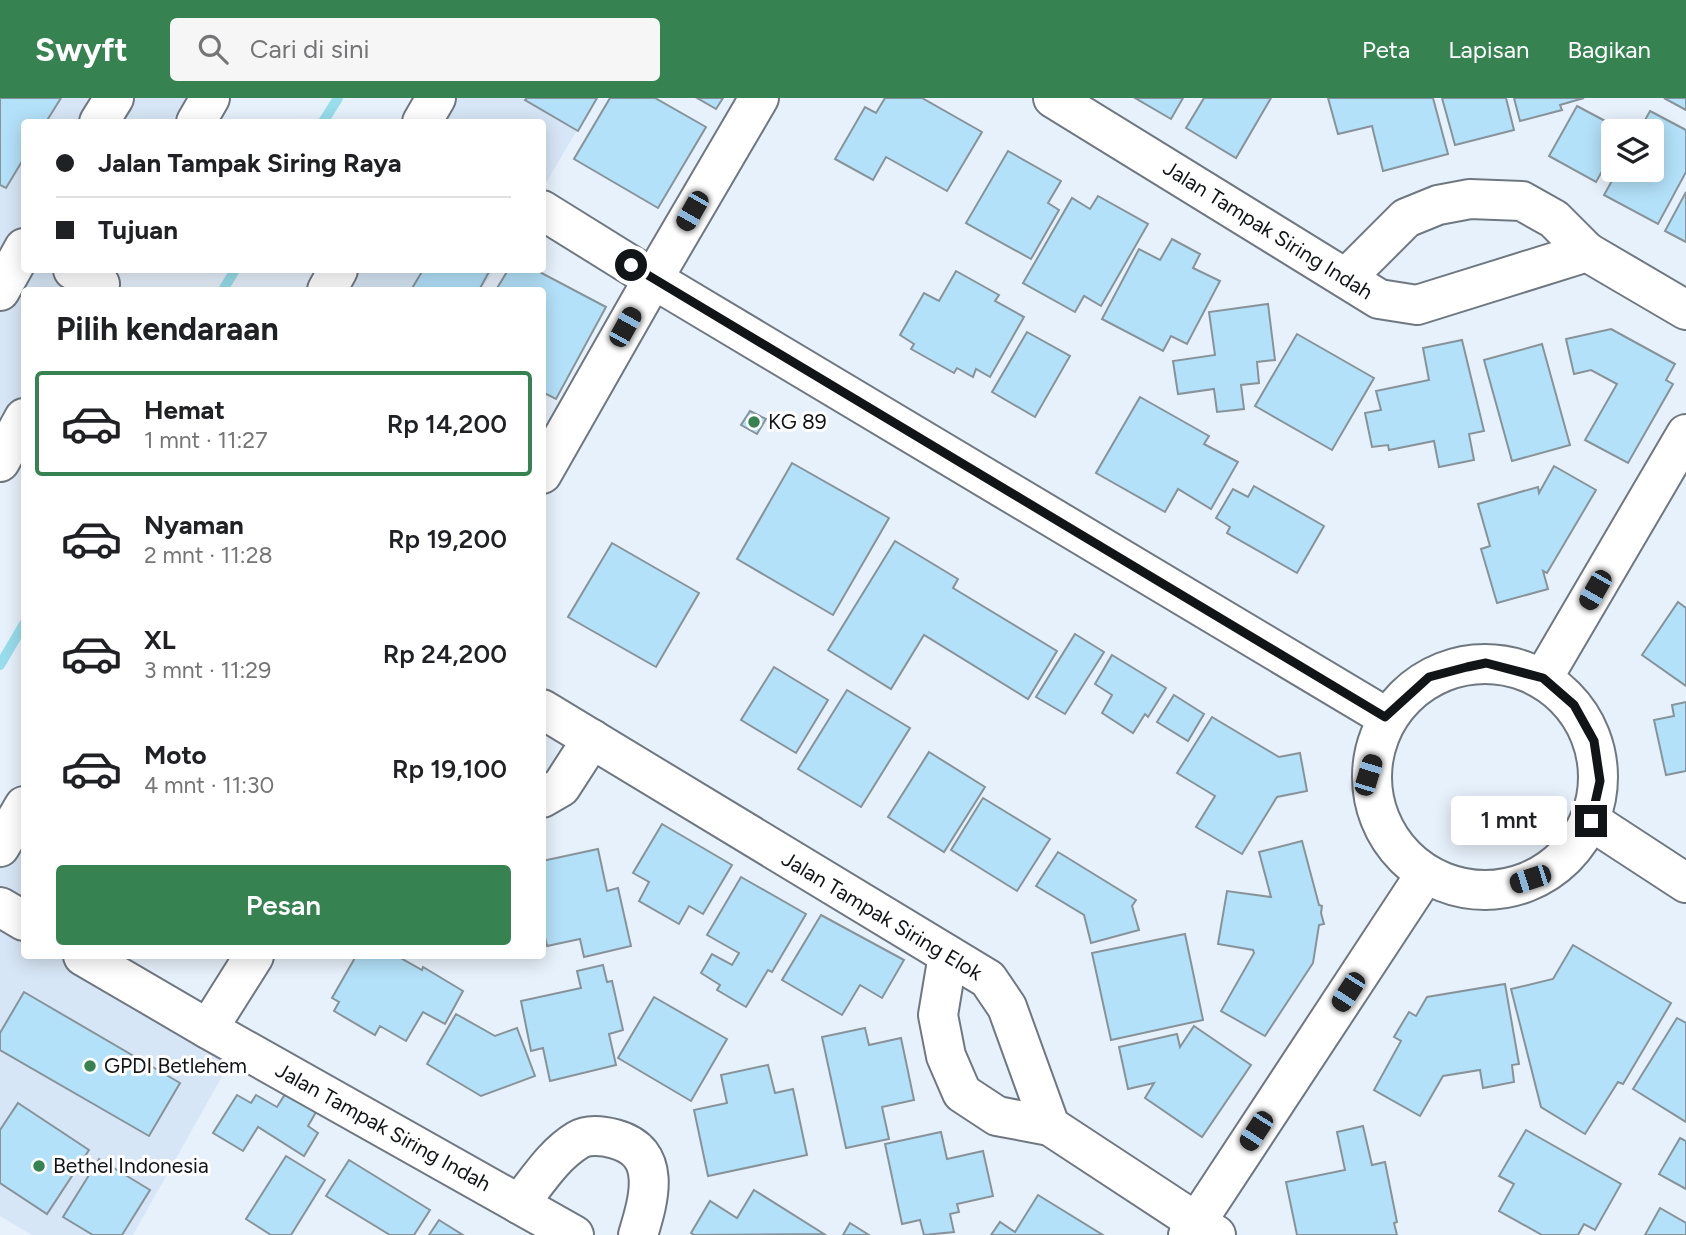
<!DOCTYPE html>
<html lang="id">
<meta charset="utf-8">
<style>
:root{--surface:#fff;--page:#f6f6f6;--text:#202124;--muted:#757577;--line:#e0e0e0;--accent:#368351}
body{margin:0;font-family:Figtree,sans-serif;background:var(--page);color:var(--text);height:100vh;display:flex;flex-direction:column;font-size:26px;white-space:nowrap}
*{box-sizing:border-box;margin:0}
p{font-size:23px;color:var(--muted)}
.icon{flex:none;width:38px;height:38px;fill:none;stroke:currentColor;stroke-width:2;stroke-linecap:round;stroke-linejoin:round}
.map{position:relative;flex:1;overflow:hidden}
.drawer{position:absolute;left:21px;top:189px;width:525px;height:672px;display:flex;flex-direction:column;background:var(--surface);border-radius:7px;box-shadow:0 4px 18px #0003}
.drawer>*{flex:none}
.banner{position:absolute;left:21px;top:21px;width:525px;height:154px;border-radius:7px;box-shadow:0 4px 18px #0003;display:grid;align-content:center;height:154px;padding:0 35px;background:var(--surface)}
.fabs{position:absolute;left:1601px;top:21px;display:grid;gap:14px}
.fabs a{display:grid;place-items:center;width:63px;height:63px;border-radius:7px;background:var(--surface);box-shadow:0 4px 18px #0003;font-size:35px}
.end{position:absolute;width:32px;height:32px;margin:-16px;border:9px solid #121518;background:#fff;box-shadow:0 0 0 4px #fff}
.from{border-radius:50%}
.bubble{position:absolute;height:49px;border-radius:7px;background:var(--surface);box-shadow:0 4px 18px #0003;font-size:23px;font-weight:600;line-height:49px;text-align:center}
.car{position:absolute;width:21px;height:42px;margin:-21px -10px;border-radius:9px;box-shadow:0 0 5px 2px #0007;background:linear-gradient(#222 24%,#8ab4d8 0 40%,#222 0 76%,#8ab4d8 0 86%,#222 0)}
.banner b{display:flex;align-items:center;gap:24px;height:66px;font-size:26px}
.banner b+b{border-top:2px solid var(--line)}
.banner i{width:18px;height:18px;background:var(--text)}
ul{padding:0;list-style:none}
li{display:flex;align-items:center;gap:21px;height:105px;margin:0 14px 10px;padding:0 21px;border:4px solid transparent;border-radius:7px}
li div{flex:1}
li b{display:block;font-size:26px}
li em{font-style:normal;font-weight:600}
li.current{border-color:var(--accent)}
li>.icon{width:63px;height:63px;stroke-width:1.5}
h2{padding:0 35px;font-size:32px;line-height:84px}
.cta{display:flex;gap:14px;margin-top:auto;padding:14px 35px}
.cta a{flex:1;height:80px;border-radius:7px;background:var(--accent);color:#fff;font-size:28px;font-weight:600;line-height:80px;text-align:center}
header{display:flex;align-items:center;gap:42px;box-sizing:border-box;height:98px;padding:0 35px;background:var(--accent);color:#fff}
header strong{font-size:33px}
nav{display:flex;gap:38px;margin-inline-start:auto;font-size:24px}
.search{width:490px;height:63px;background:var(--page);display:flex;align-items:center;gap:18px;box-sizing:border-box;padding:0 24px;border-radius:7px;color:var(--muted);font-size:26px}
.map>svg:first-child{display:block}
.built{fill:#d7e6f6}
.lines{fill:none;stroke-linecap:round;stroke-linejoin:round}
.stream{stroke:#97ddeb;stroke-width:10}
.building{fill:#b3e1f9;stroke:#879399;stroke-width:2}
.minor-casing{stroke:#6f7881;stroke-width:42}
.minor{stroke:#fff;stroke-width:38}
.route{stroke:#121518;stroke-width:9}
.poi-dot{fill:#368351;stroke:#fff;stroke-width:2.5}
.labels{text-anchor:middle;stroke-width:6;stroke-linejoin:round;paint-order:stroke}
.street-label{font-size:21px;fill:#121518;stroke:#fff}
.poi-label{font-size:21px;fill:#121518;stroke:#fff;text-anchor:start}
</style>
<header>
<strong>Swyft</strong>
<div class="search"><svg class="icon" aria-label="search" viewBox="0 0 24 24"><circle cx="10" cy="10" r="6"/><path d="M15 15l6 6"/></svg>Cari di sini</div>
<nav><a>Peta</a><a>Lapisan</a><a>Bagikan</a></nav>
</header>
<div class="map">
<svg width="1686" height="1137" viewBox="0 0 1686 1137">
<rect width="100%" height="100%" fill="#e7f1fb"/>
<g class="built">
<polygon points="0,0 189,0 174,24 24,24 24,172 89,172 78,192 24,192 24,294 0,337"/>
<polygon points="430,0 596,0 543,90 542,24 415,24"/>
<polygon points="329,172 494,172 481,192 316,192"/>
<polygon points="24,687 24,858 115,858 243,941 133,1137 32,1137 0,1118 0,729"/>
</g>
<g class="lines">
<g class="stream">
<polyline points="323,24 338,0"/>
<polyline points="223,192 235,172"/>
<polyline points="0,567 24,526"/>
</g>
</g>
<g class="building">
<polygon points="0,0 61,0 46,24 24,24 24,60 6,90 0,87"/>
<polygon points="527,0 597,0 578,33 525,2"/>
<polygon points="610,0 655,0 706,29 658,110 574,61"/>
<polygon points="697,0 723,0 716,11"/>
<polygon points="885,0 922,0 982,34 947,93 886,59 873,82 835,61 865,9 876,15"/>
<polygon points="1135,0 1183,0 1171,21"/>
<polygon points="1204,0 1271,0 1236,60 1186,30"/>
<polygon points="1328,0 1433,0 1448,56 1383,73 1372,28 1338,36"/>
<polygon points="1442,0 1506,0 1514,32 1455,47"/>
<polygon points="1514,0 1584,0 1560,7 1562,12 1520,23"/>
<polygon points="1664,0 1686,0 1686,12"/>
<polygon points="1577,8 1624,33 1614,33 1614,52 1596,84 1549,58"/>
<polygon points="1650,13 1686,32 1686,74 1658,126 1604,97 1618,72 1652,72 1652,33 1639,33"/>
<polygon points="1008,53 1061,83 1048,105 1059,112 1031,161 966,125"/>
<polygon points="1686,94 1686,144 1665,133"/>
<polygon points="1098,98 1148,126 1101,208 1084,198 1075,214 1023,185 1072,100 1090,111"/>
<polygon points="1172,141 1200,156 1193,170 1220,183 1187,246 1171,238 1163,253 1102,221 1139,151 1160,162"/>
<polygon points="423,172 490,172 479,192 411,192"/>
<polygon points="508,172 536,172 606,209 556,301 542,294 542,192 496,192"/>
<polygon points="956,173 999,197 995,203 1024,219 990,279 976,271 973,279 957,270 954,275 911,251 914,246 900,237 924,195 939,203"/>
<polygon points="1268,206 1275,262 1257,264 1259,285 1241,287 1244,311 1217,314 1214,291 1178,296 1173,263 1215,257 1209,214"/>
<polygon points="1611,231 1675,266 1666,282 1673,286 1628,365 1585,342 1617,286 1591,272 1574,276 1566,241"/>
<polygon points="1027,234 1070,258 1035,319 992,294"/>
<polygon points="1297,236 1374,280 1332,352 1255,308"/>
<polygon points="1462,242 1484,333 1469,336 1474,362 1439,369 1434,343 1389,352 1388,347 1372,349 1365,315 1381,312 1376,293 1429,282 1423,250"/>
<polygon points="1542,246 1570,347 1512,363 1484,262"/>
<polygon points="1140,299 1209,338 1204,346 1238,364 1211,411 1178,391 1165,414 1096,375"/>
<polygon points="750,313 766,321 757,336 741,327"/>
<polygon points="792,365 889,420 833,517 737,461"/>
<polygon points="1554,368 1596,392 1547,475 1543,473 1548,491 1497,505 1481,451 1490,448 1478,406 1538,389 1539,395"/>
<polygon points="1254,388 1324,428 1297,475 1227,435 1230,429 1216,420 1233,391 1248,399"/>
<polygon points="895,443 958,481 953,490 1057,553 1028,601 924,537 891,591 828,552"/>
<polygon points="612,445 699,495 656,569 568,519"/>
<polygon points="1678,504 1686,510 1686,588 1642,557"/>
<polygon points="1075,536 1104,554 1065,616 1036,599"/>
<polygon points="1112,557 1166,590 1148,619 1145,616 1133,635 1102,615 1112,597 1095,586"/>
<polygon points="774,569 828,602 796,655 741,622"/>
<polygon points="847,592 910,630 861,709 798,671"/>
<polygon points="1174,597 1204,616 1188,643 1157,624"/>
<polygon points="1686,604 1686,673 1666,677 1654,622 1674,618 1672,607"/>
<polygon points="1212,619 1279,659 1300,655 1307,693 1277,699 1242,756 1196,729 1215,698 1177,675"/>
<polygon points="929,654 985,689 944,754 888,719"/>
<polygon points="983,700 1050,741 1017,793 951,752"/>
<polygon points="662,726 732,767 703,816 689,808 679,826 639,803 649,784 633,775"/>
<polygon points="1302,743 1319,807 1322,808 1321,815 1324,826 1319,827 1313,865 1265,938 1221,913 1254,855 1253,852 1218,846 1227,793 1271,799 1259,754"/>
<polygon points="598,751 607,793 618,790 631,848 584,859 580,841 547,848 542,826 542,763"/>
<polygon points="1058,754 1136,802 1132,808 1139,832 1091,845 1084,817 1036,788"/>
<polygon points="741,779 806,816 772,874 768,872 746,909 717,892 720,887 701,875 712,856 732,867 739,855 707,837"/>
<polygon points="821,817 904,862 882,900 860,887 842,917 782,882"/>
<polygon points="1185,836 1203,922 1111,942 1092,855"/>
<polygon points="1573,847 1671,905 1623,986 1618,984 1585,1036 1541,1009 1511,891 1553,881"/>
<polygon points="356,858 400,858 399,859 422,872 423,869 463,893 445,926 423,914 406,943 380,928 375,937 334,913 339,904 332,900"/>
<polygon points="603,867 607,884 612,883 623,932 609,936 616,967 550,983 543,950 531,953 521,903 581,890 577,873"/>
<polygon points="1505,886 1519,966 1512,967 1514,984 1483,990 1480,972 1443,978 1420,1018 1374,992 1401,943 1394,939 1409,914 1416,918 1427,899"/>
<polygon points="24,894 180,985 149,1038 0,952 0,935"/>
<polygon points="654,899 727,941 691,1003 618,960"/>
<polygon points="456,916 495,938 517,930 535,978 481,998 427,966"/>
<polygon points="1677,920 1686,925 1686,1024 1633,991"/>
<polygon points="1194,928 1251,967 1202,1039 1145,1000 1154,985 1128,991 1119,949 1177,936 1180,949"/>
<polygon points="865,930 869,947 901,940 914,1002 882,1009 889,1041 846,1050 822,939"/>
<polygon points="768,967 775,995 793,991 807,1057 708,1078 694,1012 727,1005 721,977"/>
<polygon points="289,990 319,1009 308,1028 318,1035 304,1058 258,1029 243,1053 213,1035 237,997 251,1005 256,997 277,1009"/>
<polygon points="18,1005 89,1052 47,1116 0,1085 0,1032"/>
<polygon points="1363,1028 1372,1067 1385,1064 1397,1124 1394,1125 1397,1137 1297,1137 1286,1084 1345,1072 1337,1034"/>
<polygon points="1526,1032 1621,1086 1595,1132 1584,1126 1578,1137 1542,1137 1499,1113 1514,1086 1499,1078"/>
<polygon points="941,1034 947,1061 983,1053 993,1098 957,1106 959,1114 950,1116 954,1134 924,1137 920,1122 902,1126 885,1046"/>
<polygon points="1680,1040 1686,1043 1686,1091 1659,1076"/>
<polygon points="286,1058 325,1082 291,1137 271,1137 246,1121"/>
<polygon points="99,1061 150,1092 122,1137 93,1137 63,1119"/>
<polygon points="349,1062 430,1112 414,1137 390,1137 326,1098"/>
<polygon points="754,1092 824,1136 694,1137 691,1135 710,1103 737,1120"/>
<polygon points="1038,1097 1103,1137 991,1137 1000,1124 1015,1134"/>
<polygon points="1660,1110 1686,1125 1686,1137 1645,1137"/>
<polygon points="439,1122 463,1137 429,1137"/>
<polygon points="850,1125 869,1137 843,1137"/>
</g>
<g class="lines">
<g class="minor-casing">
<g id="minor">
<polyline points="1053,0 1379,201 1417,207 1587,154 1686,212"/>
<polyline points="99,24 114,0"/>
<polyline points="196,24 210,0"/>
<polyline points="422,24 436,0"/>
<polyline points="542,112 653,181 1386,619"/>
<polyline points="73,172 100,186"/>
<polyline points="1346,180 1406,120 1438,107 1470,101 1522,103 1554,121 1587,154"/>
<polyline points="327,192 338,172"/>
<polyline points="0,193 24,150"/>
<polyline points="0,364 24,320"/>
<polyline points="542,376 653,181 759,0"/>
<circle cx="1485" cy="679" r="113"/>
<polyline points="1543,580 1686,336"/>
<polyline points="542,611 988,881 1007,909 1050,1028 1216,1137"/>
<polyline points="542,700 561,689 592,641"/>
<polyline points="1591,723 1686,785"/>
<polyline points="0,749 24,708"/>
<polyline points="0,809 24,823"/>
<polyline points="948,857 938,917 946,958 962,995 997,1018 1050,1028"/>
<polyline points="83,858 208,931 574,1137"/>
<polyline points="208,931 254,858"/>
<path d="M519,1106C537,1084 553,1057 578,1042C588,1036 604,1038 615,1041C663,1054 649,1101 638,1137"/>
<polyline points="1188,1137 1424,778"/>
</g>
</g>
<use href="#minor" class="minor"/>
</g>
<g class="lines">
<polyline class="route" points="631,167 1385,619 1429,579 1467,569 1486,565 1543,580 1574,607 1594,643 1600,683 1591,723"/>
</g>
<g class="poi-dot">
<circle cx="754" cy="324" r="7"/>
<circle cx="90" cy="968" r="7"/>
<circle cx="39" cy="1068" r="7"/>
</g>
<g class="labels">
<g class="street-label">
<text transform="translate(1268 132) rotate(32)" y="7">Jalan Tampak Siring Indah</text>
<text transform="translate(882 818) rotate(31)" y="7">Jalan Tampak Siring Elok</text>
<text transform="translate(383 1029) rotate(29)" y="7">Jalan Tampak Siring Indah</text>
</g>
<g class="poi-label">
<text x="768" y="331">KG 89</text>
<text x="104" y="975">GPDI Betlehem</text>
<text x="53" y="1075">Bethel Indonesia</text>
</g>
</g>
</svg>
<div class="fabs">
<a><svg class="icon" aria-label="layers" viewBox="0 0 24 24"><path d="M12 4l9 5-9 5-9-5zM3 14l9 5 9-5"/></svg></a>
</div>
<i class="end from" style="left:631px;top:167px"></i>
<i class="end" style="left:1591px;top:723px"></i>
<div class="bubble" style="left:1451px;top:698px;width:116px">1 mnt</div>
<i class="car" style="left:692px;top:113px;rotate:210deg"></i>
<i class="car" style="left:625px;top:229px;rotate:29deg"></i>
<i class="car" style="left:1595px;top:492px;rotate:210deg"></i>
<i class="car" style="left:1368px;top:677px;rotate:17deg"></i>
<i class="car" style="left:1530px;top:781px;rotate:252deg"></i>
<i class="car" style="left:1348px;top:894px;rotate:213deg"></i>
<i class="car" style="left:1256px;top:1033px;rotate:213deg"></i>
<div class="banner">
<b><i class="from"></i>Jalan Tampak Siring Raya</b>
<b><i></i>Tujuan</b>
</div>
<section class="drawer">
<h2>Pilih kendaraan</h2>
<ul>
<li class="current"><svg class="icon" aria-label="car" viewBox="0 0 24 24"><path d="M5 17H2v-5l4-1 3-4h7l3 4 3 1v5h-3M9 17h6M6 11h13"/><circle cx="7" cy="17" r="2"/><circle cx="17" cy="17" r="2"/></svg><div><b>Hemat</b><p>1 mnt · 11:27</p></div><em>Rp 14,200</em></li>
<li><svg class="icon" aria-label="car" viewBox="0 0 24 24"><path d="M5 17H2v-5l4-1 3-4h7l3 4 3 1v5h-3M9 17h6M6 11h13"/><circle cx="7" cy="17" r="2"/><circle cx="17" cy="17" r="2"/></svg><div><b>Nyaman</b><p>2 mnt · 11:28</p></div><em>Rp 19,200</em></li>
<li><svg class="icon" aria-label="car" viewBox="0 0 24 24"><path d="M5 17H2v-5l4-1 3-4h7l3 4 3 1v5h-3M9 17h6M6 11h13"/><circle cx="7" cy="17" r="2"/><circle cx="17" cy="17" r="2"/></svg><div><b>XL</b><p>3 mnt · 11:29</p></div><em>Rp 24,200</em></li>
<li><svg class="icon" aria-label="car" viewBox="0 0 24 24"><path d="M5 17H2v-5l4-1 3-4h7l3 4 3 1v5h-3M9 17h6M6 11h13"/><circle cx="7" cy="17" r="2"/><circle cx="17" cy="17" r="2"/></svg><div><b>Moto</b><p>4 mnt · 11:30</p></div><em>Rp 19,100</em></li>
</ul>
<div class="cta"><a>Pesan</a></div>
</section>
</div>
